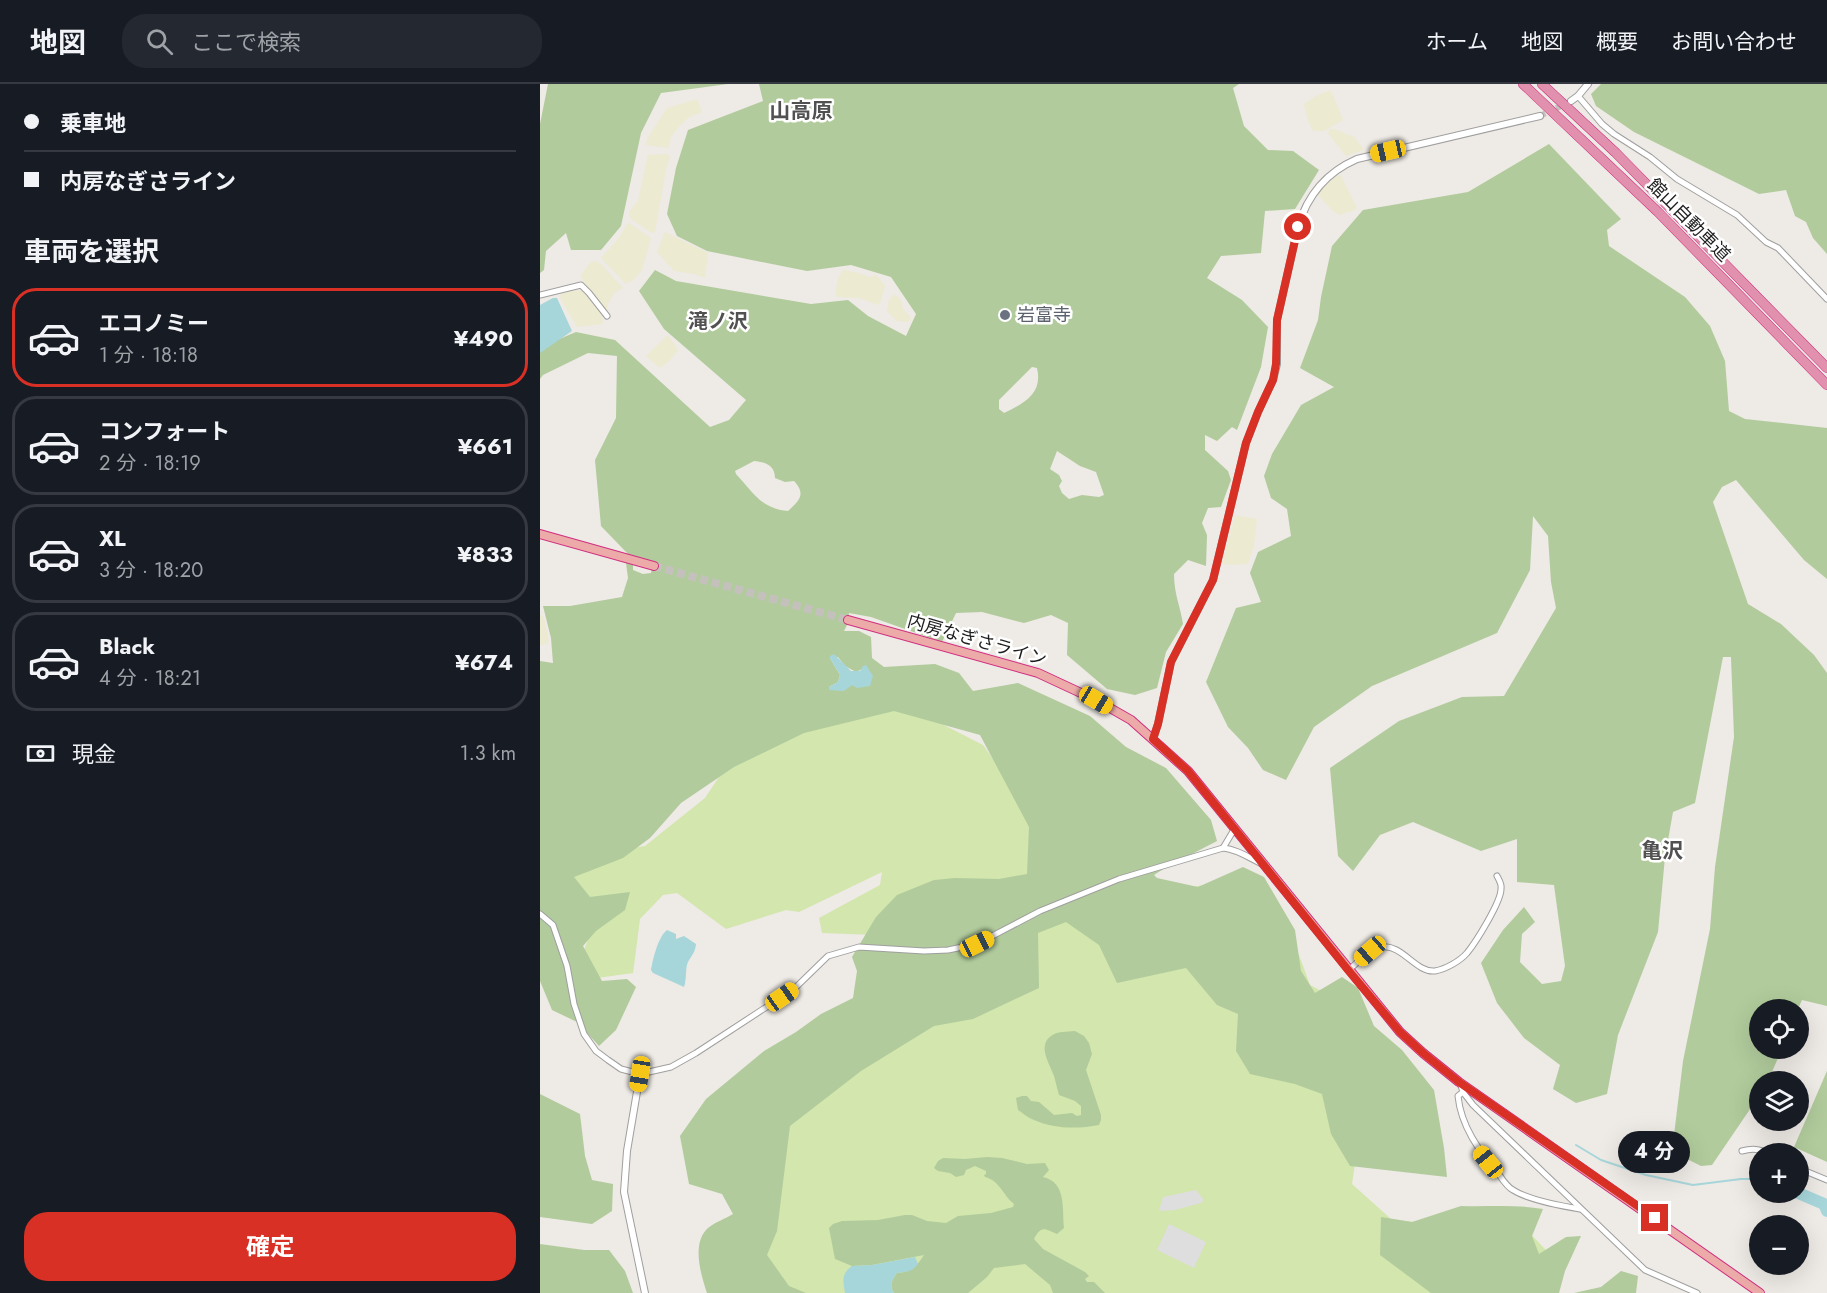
<!DOCTYPE html>
<html lang="ja">
<meta charset="utf-8">
<style>
:root{--surface:#171b24;--page:#242831;--text:#f1f3f6;--muted:#9ea1a6;--line:#363941;--accent:#d93025}
body{margin:0;font-family:Jost,"Noto Sans JP",sans-serif;background:var(--page);color:var(--text);height:100vh;display:flex;flex-direction:column;font-size:22px;white-space:nowrap}
*{box-sizing:border-box;margin:0}
p{font-size:20px;color:var(--muted)}
.icon{flex:none;width:33px;height:33px;fill:none;stroke:currentColor;stroke-width:2;stroke-linecap:round;stroke-linejoin:round}
.map{position:relative;flex:1;overflow:hidden}
.details{display:flex;flex-direction:column;background:var(--surface);width:540px}
.details>*{flex:none}
.hud{display:grid;align-content:center;height:132px;padding:0 24px;background:var(--surface)}
.tools{position:absolute;left:1209px;top:915px;display:grid;gap:12px}
.tools a{display:grid;place-items:center;width:60px;height:60px;border-radius:50%;background:var(--surface);box-shadow:0 6px 24px #0002;font-size:30px}
.end{position:absolute;width:27px;height:27px;margin:-14px;border:8px solid #d93025;background:#fff;box-shadow:0 0 0 3px #fff}
.from{border-radius:50%}
.bubble{position:absolute;height:42px;border-radius:21px;background:var(--surface);box-shadow:0 6px 24px #0002;font-size:20px;font-weight:700;line-height:42px;text-align:center}
.car{position:absolute;width:18px;height:36px;margin:-18px -9px;border-radius:8px;box-shadow:0 0 4px 2px #0007;background:linear-gradient(#f5c518 24%,#345 0 40%,#f5c518 0 76%,#345 0 86%,#f5c518 0)}
.hud b{display:flex;align-items:center;gap:21px;height:57px;font-size:22px}
.hud b+b{border-top:2px solid var(--line)}
.hud i{width:15px;height:15px;background:var(--text)}
ul{padding:0;list-style:none}
li{display:flex;align-items:center;gap:18px;height:99px;margin:0 12px 9px;padding:0 12px;border:3px solid var(--line);border-radius:24px}
li div{flex:1}
li b{display:block;font-size:22px}
li em{font-style:normal;font-weight:700}
li.on{border-color:var(--accent)}
li>.icon{width:54px;height:54px;stroke-width:1.5}
h2{padding:0 24px;font-size:27px;line-height:72px}
.pay{display:flex;align-items:center;gap:15px;height:66px;padding:0 24px;font-size:22px}
.pay p{margin-inline-start:auto}
.cta{display:flex;gap:12px;margin-top:auto;padding:12px 24px}
.cta a{flex:1;height:69px;border-radius:24px;background:var(--accent);color:#fff;font-size:24px;font-weight:700;line-height:69px;text-align:center}
header{display:flex;align-items:center;gap:36px;box-sizing:border-box;height:84px;padding:0 30px;background:var(--surface);border-bottom:2px solid var(--line)}
header strong{font-size:28px}
nav{display:flex;gap:33px;margin-inline-start:auto;font-size:21px}
.search{width:420px;height:54px;background:var(--page);display:flex;align-items:center;gap:15px;box-sizing:border-box;padding:0 21px;border-radius:24px;color:var(--muted);font-size:22px}
main{display:flex;flex:1;min-height:0}
.map>svg:first-child{display:block}
.farmland{fill:#ecead1}
.grass{fill:#d2e6ad}
.forest{fill:#b1cb9c;fill-rule:evenodd}
.parking{fill:#dedede}
.water{fill:#a7d6da}
.lines{fill:none;stroke-linecap:round;stroke-linejoin:round}
.stream{stroke:#a7d6da;stroke-width:2}
.river{stroke:#a7d6da;stroke-width:12}
.tertiary-tunnel{stroke:#c4c1bd;stroke-width:6;stroke-dasharray:6 3;stroke-linecap:butt}
.trunk-tunnel{stroke:#c4c1bd;stroke-width:8;stroke-dasharray:8 4;stroke-linecap:butt}
.minor-casing{stroke:#9f9f9f;stroke-width:7}
.tertiary-casing{stroke:#9f9f9f;stroke-width:8}
.trunk-casing{stroke:#d02e80;stroke-width:10}
.motorway-casing{stroke:#d02e80;stroke-width:10}
.minor{stroke:#fff;stroke-width:5}
.tertiary{stroke:#fff;stroke-width:6}
.trunk{stroke:#ecaaa8;stroke-width:8}
.motorway{stroke:#e191ad;stroke-width:9}
.route{stroke:#d93025;stroke-width:8}
.worship-dot{fill:#6b7280;stroke:#fff;stroke-width:2}
.labels{text-anchor:middle;stroke-width:5;stroke-linejoin:round;paint-order:stroke}
.street-label{font-size:18px;fill:#1e1e1e;stroke:#fff}
.worship-label{font-size:18px;fill:#5b616d;stroke:#fff;text-anchor:start}
.neighbourhood-label{font-size:20px;font-weight:bold;fill:#515151;stroke:#fff}
.quarter-label{font-size:21px;font-weight:bold;fill:#515151;stroke:#fff}
</style>
<header>
<strong>地図</strong>
<div class="search"><svg class="icon" aria-label="search" viewBox="0 0 24 24"><circle cx="10" cy="10" r="6"/><path d="M15 15l6 6"/></svg>ここで検索</div>
<nav><a>ホーム</a><a>地図</a><a>概要</a><a>お問い合わせ</a></nav>
</header>
<main>
<section class="details">
<div class="hud">
<b><i class="from"></i>乗車地</b>
<b><i></i>内房なぎさライン</b>
</div>
<h2>車両を選択</h2>
<ul>
<li class="on"><svg class="icon" aria-label="car" viewBox="0 0 24 24"><path d="M5 17H2v-5l4-1 3-4h7l3 4 3 1v5h-3M9 17h6M6 11h13"/><circle cx="7" cy="17" r="2"/><circle cx="17" cy="17" r="2"/></svg><div><b>エコノミー</b><p>1 分 · 18:18</p></div><em>¥490</em></li>
<li><svg class="icon" aria-label="car" viewBox="0 0 24 24"><path d="M5 17H2v-5l4-1 3-4h7l3 4 3 1v5h-3M9 17h6M6 11h13"/><circle cx="7" cy="17" r="2"/><circle cx="17" cy="17" r="2"/></svg><div><b>コンフォート</b><p>2 分 · 18:19</p></div><em>¥661</em></li>
<li><svg class="icon" aria-label="car" viewBox="0 0 24 24"><path d="M5 17H2v-5l4-1 3-4h7l3 4 3 1v5h-3M9 17h6M6 11h13"/><circle cx="7" cy="17" r="2"/><circle cx="17" cy="17" r="2"/></svg><div><b>XL</b><p>3 分 · 18:20</p></div><em>¥833</em></li>
<li><svg class="icon" aria-label="car" viewBox="0 0 24 24"><path d="M5 17H2v-5l4-1 3-4h7l3 4 3 1v5h-3M9 17h6M6 11h13"/><circle cx="7" cy="17" r="2"/><circle cx="17" cy="17" r="2"/></svg><div><b>Black</b><p>4 分 · 18:21</p></div><em>¥674</em></li>
</ul>
<div class="pay"><svg class="icon" aria-label="cash" viewBox="0 0 24 24"><path d="M3 7h18v10H3z"/><circle cx="12" cy="12" r="2"/></svg>現金<p>1.3 km</p></div>
<div class="cta"><a>確定</a></div>
</section>
<div class="map">
<svg width="1287" height="1209" viewBox="0 0 1287 1209">
<rect width="100%" height="100%" fill="#eeeae5"/>
<g class="farmland">
<polygon points="788,7 791,7 803,36 784,47 773,47 768,37 764,20 776,12"/>
<polygon points="157,15 162,28 148,34 140,41 131,53 128,64 106,61 107,55 127,24"/>
<polygon points="790,45 794,45 814,53 823,64 823,66 806,72 788,49"/>
<polygon points="127,70 130,72 126,86 115,148 112,149 92,136 89,132 89,128 98,117 108,71"/>
<polygon points="798,91 801,92 817,124 815,126 799,131 792,126 778,111 784,102"/>
<polygon points="89,139 111,154 102,186 93,196 86,200 61,174 79,154 87,140"/>
<polygon points="125,148 168,169 165,194 154,190 134,187 117,168"/>
<polygon points="56,177 61,180 83,204 74,209 68,220 67,227 43,197 41,191 51,178"/>
<polygon points="305,186 318,189 329,193 336,191 345,202 340,219 338,221 319,214 297,213 295,210 298,195 302,187"/>
<polygon points="41,206 46,210 62,231 63,240 37,243 19,212 23,208"/>
<polygon points="354,210 360,214 363,225 371,234 368,238 357,237 347,227 349,216"/>
<polygon points="128,251 138,266 129,277 120,284 106,272"/>
<polygon points="695,431 717,435 714,461 708,480 687,481 682,479"/>
<polygon points="0,530 4,534 9,559 0,561"/>
</g>
<polygon class="grass" points="347,623 394,636 443,661 497,736 571,819 704,793 759,871 770,901 830,933 822,984 821,1040 812,1100 851,1135 932,1146 986,1145 1020,1181 1007,1209 216,1209 208,1116 185,1052 333,897 335,851 282,849 279,834 340,801 342,788 259,828 246,826 186,845 137,809 123,811 100,835 93,889 57,894 43,869 54,840 19,776 105,762 165,714 179,693 227,658"/>
<g class="forest">
<polygon points="8,0 188,0 121,9 101,49 81,142 61,166 31,166 26,149 6,167 4,186 0,189 0,40"/>
<path d="M219,0H699L693,4L704,42L728,66L753,67L779,86L755,125L725,127L721,169L681,172L667,194L702,216L728,243L721,283L697,346L692,343L677,357L665,351V366L688,387L691,396L681,423L668,424L662,439L667,451L666,482L648,476L634,490C634,510 640,521 643,540L626,568L617,604L595,611L567,605L527,571L528,539L511,531L484,539L442,528L416,529L402,558L331,533L309,529L308,539L304,547H319L331,553L332,574L344,583L395,580L419,589L433,607L478,599L550,632L586,663L626,684L671,736L677,757L625,784L614,791L617,794L658,803L703,783L724,793L755,846L761,887L775,909L802,893L818,904L834,942L862,966L894,1006L904,1064L907,1093L810,1082L791,1050L782,1010L755,1000L710,990L696,967L698,930L677,921L646,884L577,899L559,861L526,838L498,849L499,904L433,935L394,942L321,987L250,1042L237,1147L227,1171L249,1202L266,1209H167C161,1191 151,1159 168,1144C175,1138 185,1135 193,1130L182,1110L149,1100L140,1052L166,1015L224,967L256,948L281,930L313,914L317,887L312,873L336,833L357,811L394,796L415,794L459,795L487,790L489,743L440,651L354,627L264,649L194,683L141,719L110,754L83,774L34,793L50,813L90,808L85,826L56,847L43,862L62,897L87,895L96,903L76,946L59,962L37,938L12,926L0,897V577L13,579L11,554L3,522H30L82,513L88,494L86,479L93,480V486L103,490L111,489L113,479L111,477L88,470L61,442L55,376L76,334L77,272L48,269L3,291L0,295V263L36,248L75,256L170,343L189,336L206,316L124,245L99,207L115,186L136,197L271,220L308,216L328,232L366,252L376,230L351,193L311,181L267,187L167,167L137,152L127,130L136,84L148,46L223,17ZM492,283L497,284C503,309 485,319 464,329L459,325V316ZM517,367L540,382L556,388L564,411L559,413L542,411L529,415L522,409L519,402L522,397L519,391L510,385ZM214,377C225,378 235,381 235,394L245,398L254,397C266,410 260,416 248,427C221,425 213,408 196,390L195,387ZM298,573L305,582L316,588L322,585L312,601L291,606L289,603L298,598L300,591L290,574Z"/>
<polygon points="1061,0 1287,0 1287,170 1273,154 1266,138 1255,132 1246,106 1219,110 1094,48 1056,22 1051,10"/>
<polygon points="1009,60 1081,135 1067,146 1069,162 1145,213 1170,242 1185,277 1189,327 1205,335 1287,344 1287,495 1264,476 1196,396 1182,403 1173,418 1208,520 1241,540 1274,571 1287,589 1287,922 1262,916 1258,925 1220,926 1220,964 1242,965 1228,997 1220,998 1219,1012 1172,1081 1161,1082 1141,1072 1134,1051 1143,977 1170,845 1175,783 1194,653 1191,573 1183,573 1155,719 1133,728 1125,773 1118,848 1078,951 1067,1010 1036,1019 1013,1005 1020,981 984,954 957,919 941,879 963,846 984,823 995,838 982,850 980,878 1002,900 1021,897 1025,882 1014,801 977,798 977,755 941,767 873,738 840,751 813,787 798,772 790,684 859,637 922,613 964,612 1016,524 1011,498 1008,452 993,432 990,486 957,549 832,602 774,643 746,696 723,686 708,664 688,643 666,598 696,524 721,518 710,489 718,468 751,452 747,425 731,414 724,392 732,370 761,321 794,303 760,284 778,236 781,213 792,162 823,126 928,108"/>
<path d="M535,947L544,952L549,959L552,970L546,986L561,1031V1036L559,1041C538,1045 514,1045 494,1036C488,1034 483,1029 478,1026L476,1014L482,1012H487L491,1017L499,1018L514,1031L532,1029L537,1032L541,1031V1022L535,1017L519,1011C517,1005 516,998 514,992C510,980 497,962 511,952C517,947 527,948 535,947Z"/>
<polygon points="1287,987 1287,1078 1254,1063"/>
<polygon points="0,1010 40,1030 45,1072 52,1096 73,1100 72,1127 52,1140 0,1133"/>
<path d="M447,1073L462,1074L487,1080L505,1079L509,1086L503,1093C527,1098 522,1126 524,1144L517,1150C506,1146 502,1140 494,1155L503,1165L545,1188L549,1192L545,1195L547,1198H554L565,1209H513L510,1201L485,1180L454,1184L447,1193L428,1209H354C349,1202 352,1195 357,1189C372,1188 376,1183 384,1171L332,1181L312,1182L295,1175L289,1144L293,1140L302,1137L338,1136L365,1131H372L387,1137L406,1139L418,1132L451,1129L473,1123L474,1120C462,1110 460,1097 445,1093L444,1091L446,1090V1087L435,1082L426,1086L424,1091L416,1093L410,1089L398,1087L394,1084L398,1077L403,1074L425,1075Z"/>
<path d="M921,1122C949,1123 976,1120 1003,1125L992,1152L999,1170L1026,1153L1041,1152L1025,1187L1019,1209H891L840,1171L841,1133L872,1138Z"/>
<polygon points="0,1160 44,1166 69,1166 85,1187 93,1209 0,1209"/>
<polygon points="1081,1187 1098,1192 1096,1209 1034,1209 1061,1203"/>
</g>
<g class="parking">
<polygon points="656,1106 664,1116 661,1119 635,1126 619,1127 623,1113"/>
<polygon points="629,1140 666,1158 654,1184 617,1166"/>
</g>
<g class="water">
<polygon points="13,214 17,214 32,247 0,269 0,221"/>
<polygon points="294,570 311,587 320,587 323,582 326,581 333,592 330,602 317,604 312,601 304,607 289,606 289,603 298,598 300,591 290,574 290,572"/>
<path d="M127,846L136,850V855L144,852L156,860C155,869 152,871 148,878C145,884 147,895 144,903L113,889L111,886C113,875 118,853 127,846Z"/>
<path d="M375,1173L378,1180C372,1188 366,1188 357,1189C352,1195 349,1202 354,1209H305C303,1196 301,1190 312,1182L332,1181Z"/>
</g>
<g class="lines">
<polyline class="stream" points="1036,1061 1061,1076 1106,1091 1153,1101 1201,1095 1217,1095"/>
<g class="river">
<polyline points="1217,1095 1220,1096"/>
<polyline points="1256,1108 1284,1120 1287,1127"/>
</g>
<polyline class="tertiary-tunnel" points="1000,32 1027,19"/>
<polyline class="trunk-tunnel" points="114,482 308,536"/>
<g class="minor-casing">
<g id="minor">
<polyline points="1038,12 1062,40 1074,50 1110,73 1137,95 1197,131 1226,158 1238,164 1287,215"/>
<polyline points="0,211 41,201 49,209 67,232"/>
<path d="M683,764C696,765 708,773 720,779"/>
<polyline points="0,830 13,841 27,882 34,920 44,950 56,967 68,976 81,985 100,990 131,983 156,969 254,905 288,872 319,863 384,867 408,866 437,860 500,827 579,795 683,764 695,744"/>
<path d="M809,886C819,877 829,865 842,863C862,860 876,889 895,887C906,885 920,877 927,869C936,858 961,818 961,805C962,800 959,796 957,792"/>
<polyline points="920,999 923,1008 933,1021 1105,1186 1157,1209"/>
<path d="M923,1008L918,1012C921,1042 939,1067 958,1089C962,1095 967,1103 973,1106C987,1115 1022,1122 1040,1125"/>
<path d="M1202,1067C1213,1064 1219,1065 1229,1070"/>
<polyline points="1258,1084 1287,1096"/>
</g>
</g>
<g class="tertiary-casing">
<g id="tertiary">
<polyline points="1031,17 1038,12 1048,0"/>
<path d="M613,655L618,640L631,578L673,496L706,359L718,328L733,296L737,280V236L758,143C767,112 787,88 817,75L1000,32"/>
<polyline points="100,990 87,1067 84,1108 105,1209"/>
</g>
</g>
<g class="trunk-casing">
<g id="trunk">
<polyline points="0,450 114,482"/>
<polyline points="308,536 498,589 556,616 591,636 648,687 860,948 883,969 919,998 1220,1209"/>
</g>
</g>
<g class="motorway-casing">
<g id="motorway">
<polyline points="983,0 1118,128 1287,301"/>
<polyline points="1002,0 1076,69 1287,284"/>
</g>
</g>
<use href="#minor" class="minor"/>
<use href="#tertiary" class="tertiary"/>
<use href="#trunk" class="trunk"/>
<use href="#motorway" class="motorway"/>
</g>
<g class="lines">
<polyline class="route" points="758,143 737,236 736,280 733,296 718,328 706,359 673,496 631,578 618,640 613,655 648,687 808,886 860,948 883,969 919,998 1115,1134"/>
</g>
<circle class="worship-dot" cx="465" cy="231" r="6"/>
<g class="labels">
<g class="street-label">
<text transform="translate(1149 136) rotate(45)" y="6">館山自動車道</text>
<text transform="translate(437 556) rotate(16)" y="6">内房なぎさライン</text>
</g>
<g class="worship-label">
<text x="477" y="237">岩富寺</text>
</g>
<g class="neighbourhood-label">
<text x="178" y="244">滝ノ沢</text>
</g>
<g class="quarter-label">
<text x="261" y="34">山高原</text>
<text x="1122" y="774">亀沢</text>
</g>
</g>
</svg>
<div class="tools">
<a><svg class="icon" aria-label="locate" viewBox="0 0 24 24"><circle cx="12" cy="12" r="6"/><path d="M12 2v4M12 18v4M2 12h4M18 12h4"/></svg></a>
<a><svg class="icon" aria-label="layers" viewBox="0 0 24 24"><path d="M12 4l9 5-9 5-9-5zM3 14l9 5 9-5"/></svg></a>
<a>+</a>
<a>−</a>
</div>
<i class="end from" style="left:758px;top:143px"></i>
<i class="end" style="left:1115px;top:1134px"></i>
<div class="bubble" style="left:1078px;top:1047px;width:72px">4 分</div>
<i class="car" style="left:848px;top:67px;rotate:257deg"></i>
<i class="car" style="left:556px;top:616px;rotate:121deg"></i>
<i class="car" style="left:437px;top:860px;rotate:64deg"></i>
<i class="car" style="left:830px;top:867px;rotate:229deg"></i>
<i class="car" style="left:242px;top:913px;rotate:55deg"></i>
<i class="car" style="left:100px;top:990px;rotate:189deg"></i>
<i class="car" style="left:948px;top:1078px;rotate:321deg"></i>
</div>
</main>
